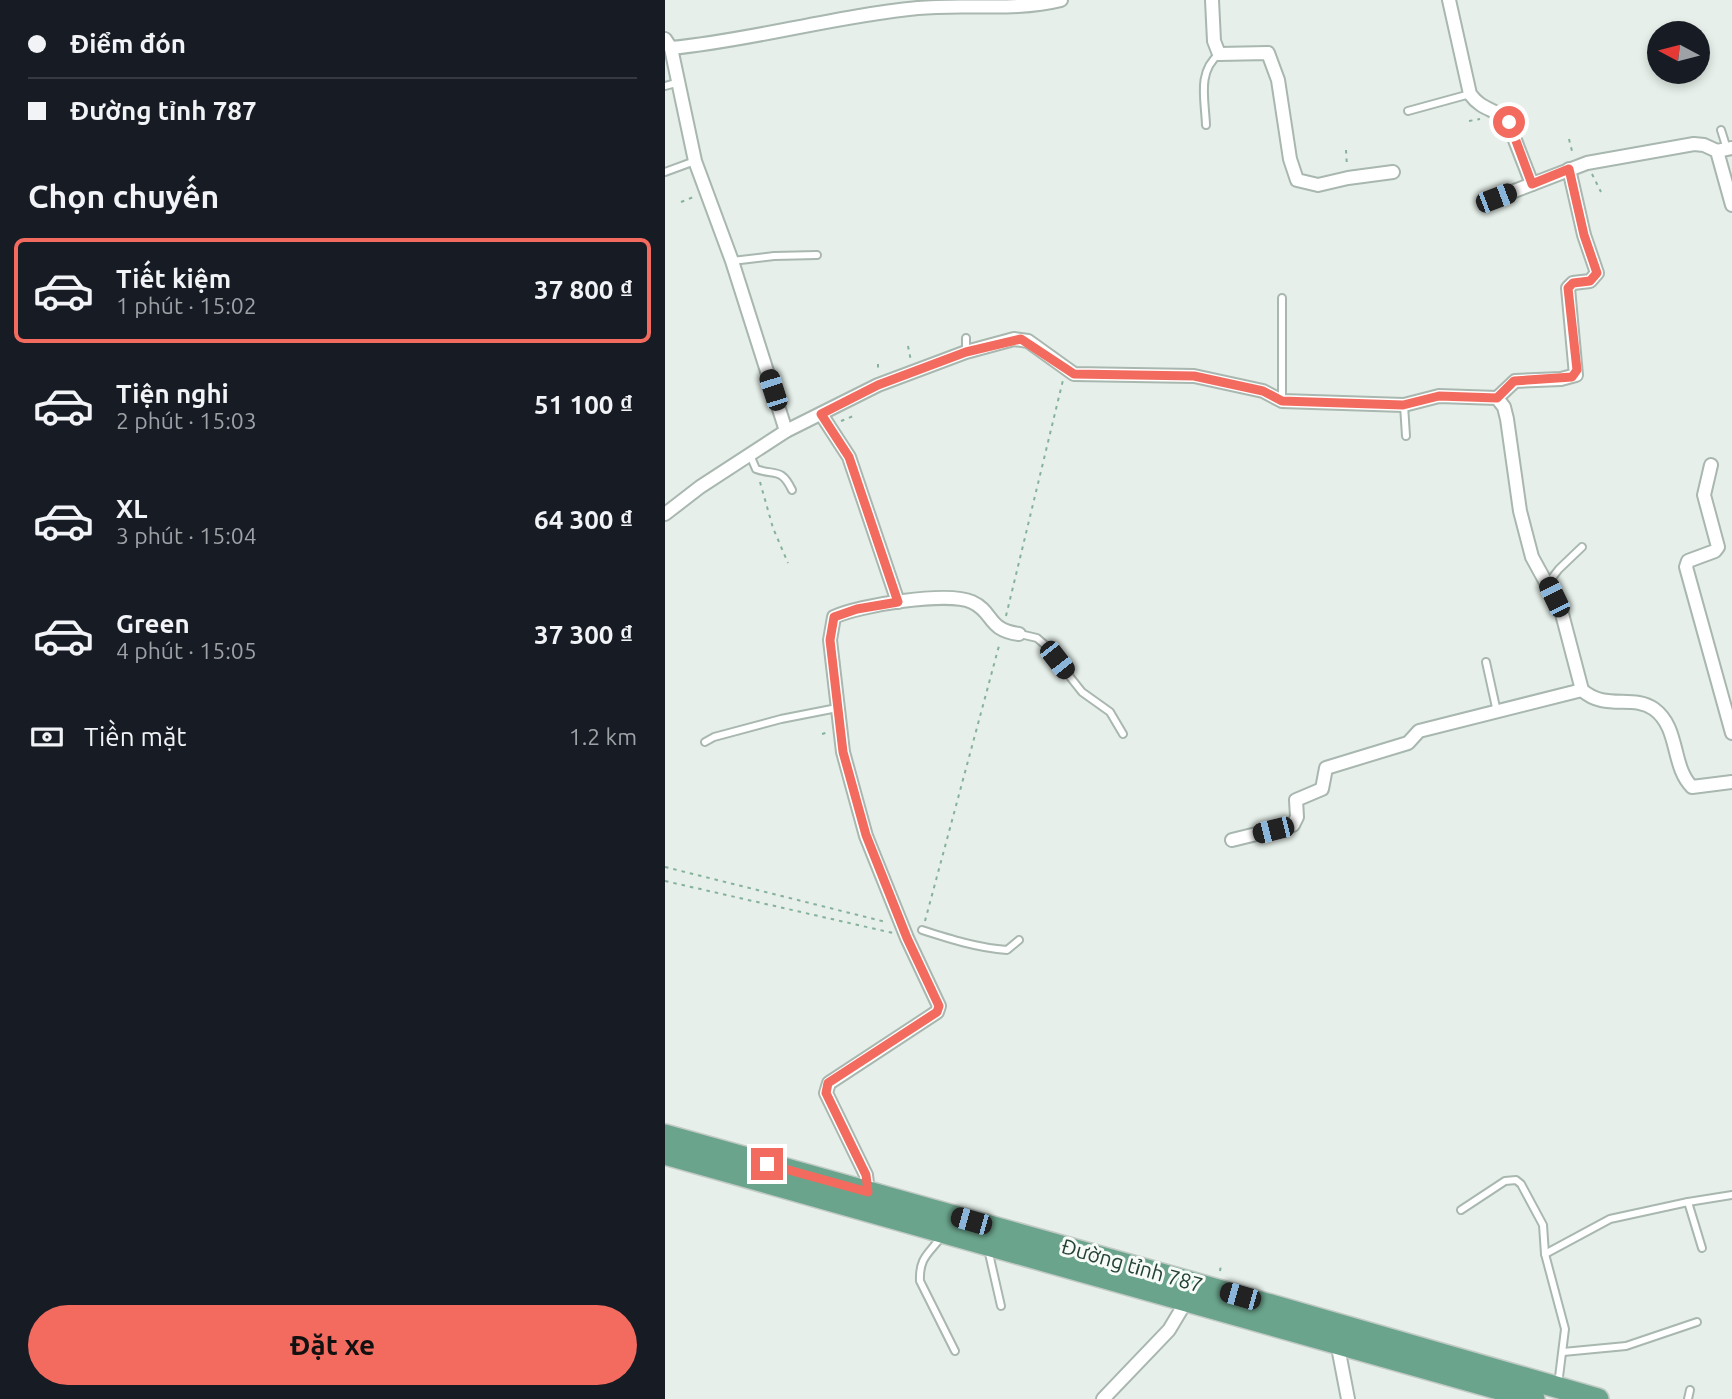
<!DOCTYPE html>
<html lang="vi">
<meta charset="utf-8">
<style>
:root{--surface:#171b24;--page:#20242c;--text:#f1f3f6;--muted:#9ea1a6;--line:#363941;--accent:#f36b5f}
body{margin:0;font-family:Ubuntu,sans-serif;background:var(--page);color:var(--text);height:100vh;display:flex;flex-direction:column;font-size:26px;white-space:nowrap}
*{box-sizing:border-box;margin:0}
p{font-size:23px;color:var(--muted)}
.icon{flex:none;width:38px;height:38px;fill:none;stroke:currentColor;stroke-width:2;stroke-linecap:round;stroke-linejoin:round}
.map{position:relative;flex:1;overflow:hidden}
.sheet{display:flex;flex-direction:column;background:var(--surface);width:665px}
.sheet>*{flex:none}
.top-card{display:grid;align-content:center;height:154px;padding:0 28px;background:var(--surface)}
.needle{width:46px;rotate:277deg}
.fabs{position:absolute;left:982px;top:21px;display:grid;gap:14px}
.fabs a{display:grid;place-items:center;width:63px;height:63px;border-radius:50%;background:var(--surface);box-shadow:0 4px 10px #0003;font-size:35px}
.end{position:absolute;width:32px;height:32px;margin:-16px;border:9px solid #f36b5f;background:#fff;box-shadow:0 0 0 4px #fff}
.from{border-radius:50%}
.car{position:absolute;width:21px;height:42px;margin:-21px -10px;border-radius:9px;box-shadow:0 0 5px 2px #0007;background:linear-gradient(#222 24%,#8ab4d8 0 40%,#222 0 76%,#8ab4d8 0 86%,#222 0)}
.top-card b{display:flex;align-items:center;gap:24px;height:66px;font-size:26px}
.top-card b+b{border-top:2px solid var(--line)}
.top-card i{width:18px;height:18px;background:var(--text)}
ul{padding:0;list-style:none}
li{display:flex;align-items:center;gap:21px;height:105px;margin:0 14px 10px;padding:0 14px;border:4px solid transparent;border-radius:10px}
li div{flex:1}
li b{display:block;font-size:26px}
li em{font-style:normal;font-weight:700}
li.selected{border-color:var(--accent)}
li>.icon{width:63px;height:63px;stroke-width:1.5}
h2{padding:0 28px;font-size:32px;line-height:84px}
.pay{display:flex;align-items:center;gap:18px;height:77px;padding:0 28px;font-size:26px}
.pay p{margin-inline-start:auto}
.primary-button{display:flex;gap:14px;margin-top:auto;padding:14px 28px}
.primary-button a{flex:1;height:80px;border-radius:42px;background:var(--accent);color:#111;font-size:28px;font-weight:700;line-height:80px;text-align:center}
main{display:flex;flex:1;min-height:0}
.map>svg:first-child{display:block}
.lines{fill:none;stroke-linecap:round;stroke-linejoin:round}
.lane-casing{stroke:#a8b7af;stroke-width:10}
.street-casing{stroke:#a8b7af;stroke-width:16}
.primary-casing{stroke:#c2cac6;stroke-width:24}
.path{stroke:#86b29d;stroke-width:2;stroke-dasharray:3.5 5;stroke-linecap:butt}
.lane{stroke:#fff;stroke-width:6}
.street{stroke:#fff;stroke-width:12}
.primary{stroke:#6aa48c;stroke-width:21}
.route{stroke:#f36b5f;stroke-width:9}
.labels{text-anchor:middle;stroke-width:6;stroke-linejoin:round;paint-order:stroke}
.street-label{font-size:21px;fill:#244135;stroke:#f6fbf8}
</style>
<main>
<section class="sheet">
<div class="top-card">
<b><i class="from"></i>Điểm đón</b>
<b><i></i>Đường tỉnh 787</b>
</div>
<h2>Chọn chuyến</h2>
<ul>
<li class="selected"><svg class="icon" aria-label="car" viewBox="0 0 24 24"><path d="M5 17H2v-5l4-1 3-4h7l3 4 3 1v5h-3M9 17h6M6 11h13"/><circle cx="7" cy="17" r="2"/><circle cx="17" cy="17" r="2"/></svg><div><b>Tiết kiệm</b><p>1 phút · 15:02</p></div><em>37 800 ₫</em></li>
<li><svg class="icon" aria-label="car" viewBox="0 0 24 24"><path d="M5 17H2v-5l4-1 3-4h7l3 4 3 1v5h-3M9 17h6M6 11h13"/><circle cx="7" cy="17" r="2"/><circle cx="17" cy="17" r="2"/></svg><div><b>Tiện nghi</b><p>2 phút · 15:03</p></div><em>51 100 ₫</em></li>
<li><svg class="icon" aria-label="car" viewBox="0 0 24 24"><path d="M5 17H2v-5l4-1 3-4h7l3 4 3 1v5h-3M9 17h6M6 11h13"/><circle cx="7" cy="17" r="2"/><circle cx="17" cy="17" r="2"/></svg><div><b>XL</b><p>3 phút · 15:04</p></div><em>64 300 ₫</em></li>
<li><svg class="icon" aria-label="car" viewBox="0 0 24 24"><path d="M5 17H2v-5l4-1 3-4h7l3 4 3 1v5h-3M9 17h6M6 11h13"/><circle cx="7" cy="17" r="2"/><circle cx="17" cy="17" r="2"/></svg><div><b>Green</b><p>4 phút · 15:05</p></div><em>37 300 ₫</em></li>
</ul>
<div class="pay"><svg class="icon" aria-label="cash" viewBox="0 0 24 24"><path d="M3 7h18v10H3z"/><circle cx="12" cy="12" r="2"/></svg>Tiền mặt<p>1.2 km</p></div>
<div class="primary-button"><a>Đặt xe</a></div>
</section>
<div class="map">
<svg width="1067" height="1399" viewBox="0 0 1067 1399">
<rect width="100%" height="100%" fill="#e6efe9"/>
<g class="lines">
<g class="lane-casing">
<g id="lane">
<polyline points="0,86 11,83"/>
<polyline points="743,111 805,94"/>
<path d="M541,125C540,99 532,72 554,54"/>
<polyline points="1056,130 1062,149"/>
<polyline points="0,172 30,161"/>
<polyline points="67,261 109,256 152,255"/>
<polyline points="617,298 617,401"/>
<polyline points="301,352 301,338"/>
<polyline points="739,405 741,436"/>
<path d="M85,455L91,469C110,476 116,467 127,490"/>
<polyline points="883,583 894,569 917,547"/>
<polyline points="355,634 372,638 379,644 417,692 445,712 458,734"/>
<polyline points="821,662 832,712"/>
<polyline points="40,742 49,737 116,719 172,708"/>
<path d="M257,930C285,939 313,948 342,950L354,940"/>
<polyline points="1023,1202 1037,1248"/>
<polyline points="796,1210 840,1181 851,1180 856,1184 878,1225 880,1254 900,1329 893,1385"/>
<path d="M276,1237C264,1254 254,1257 255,1281L290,1351"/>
<polyline points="323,1249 336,1306"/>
<polyline points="880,1254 945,1219 1023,1202 1067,1195"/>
<polyline points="898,1352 961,1346 1032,1322"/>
<polyline points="1023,1399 1025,1390"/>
</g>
</g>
<g class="street-casing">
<g id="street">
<polyline points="547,0 549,41 554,54 603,53 613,80 625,159 632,180 653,185 683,178 728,172"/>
<path d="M784,0L805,94C818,112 832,108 843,122L867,184"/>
<polyline points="0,39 6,48 30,161 67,261 121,431"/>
<path d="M6,48C89,40 169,16 253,8C301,3 348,12 396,0"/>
<polyline points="1052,151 1067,148"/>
<polyline points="831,198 922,163 1029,144 1039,145 1052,151 1067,205"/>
<polyline points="832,398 850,381 896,379 911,375 903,288 908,283 925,281 932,273 919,235 904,169"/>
<polyline points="156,414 184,457 233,602"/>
<polyline points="1046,465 1039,495 1053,547 1050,551 1023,561 1021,567 1067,733"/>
<path d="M0,514L35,487L121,431L213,385L301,352L349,339L363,341L409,374L529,376L598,391L617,401L739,405L774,396L832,398L839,407L842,419L855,511L867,557L896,610L917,690C940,711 968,694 989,709C1015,728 1006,766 1027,787L1067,782"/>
<polyline points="567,840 628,825 632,817 631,800 657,789 661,768 743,743 754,731 917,690"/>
<path d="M203,1192L201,1175L161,1093L164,1083L272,1012L274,1006L242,938L201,836L178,752L165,640L169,617C194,605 283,591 307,602C329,612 322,630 354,634"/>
<polyline points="672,1342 683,1399"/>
<polyline points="438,1399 504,1330 522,1300"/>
</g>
</g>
<g class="primary-casing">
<g id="primary">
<polyline points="0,1135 550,1289 933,1399"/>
<polyline points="0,1154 869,1399"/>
</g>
</g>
<g class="path">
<polyline points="804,121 815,119"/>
<polyline points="904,139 908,155"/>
<polyline points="681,150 682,167"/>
<polyline points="927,174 936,192"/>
<polyline points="16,202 31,196"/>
<polyline points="243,346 246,361"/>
<polyline points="213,364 213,370"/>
<polyline points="176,421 191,415"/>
<polyline points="95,482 108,528 123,563"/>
<polyline points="341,616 398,380"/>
<polyline points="157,734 164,732"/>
<polyline points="0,867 221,922"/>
<polyline points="0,881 228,933"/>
<polyline points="260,921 335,642"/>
<polyline points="555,1271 556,1265"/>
</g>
<use href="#lane" class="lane"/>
<use href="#street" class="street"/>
<use href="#primary" class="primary"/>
</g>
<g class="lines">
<polyline class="route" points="102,1164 203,1192 201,1175 161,1093 163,1083 272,1012 274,1006 242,938 201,835 178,752 165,640 169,617 192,609 233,602 184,457 156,414 213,385 301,352 356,339 409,374 529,376 598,391 617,401 738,405 774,396 832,398 849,381 907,377 912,370 903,288 908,283 925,281 932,273 919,235 904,169 867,184 844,122"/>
</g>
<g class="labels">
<g class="street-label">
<text transform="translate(467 1266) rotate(16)" y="7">Đường tỉnh 787</text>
</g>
</g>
</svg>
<div class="fabs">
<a><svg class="needle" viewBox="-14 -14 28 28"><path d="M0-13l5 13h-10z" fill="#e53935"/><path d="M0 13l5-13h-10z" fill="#9ea1a6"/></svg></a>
</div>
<i class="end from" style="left:844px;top:122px"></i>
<i class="end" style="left:102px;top:1164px"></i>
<i class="car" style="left:831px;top:198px;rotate:69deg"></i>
<i class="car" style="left:108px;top:390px;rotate:342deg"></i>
<i class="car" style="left:889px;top:597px;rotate:334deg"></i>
<i class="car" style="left:392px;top:660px;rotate:142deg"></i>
<i class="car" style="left:608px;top:830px;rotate:256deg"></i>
<i class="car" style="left:306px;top:1221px;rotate:286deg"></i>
<i class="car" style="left:575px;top:1296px;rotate:286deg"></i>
</div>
</main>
